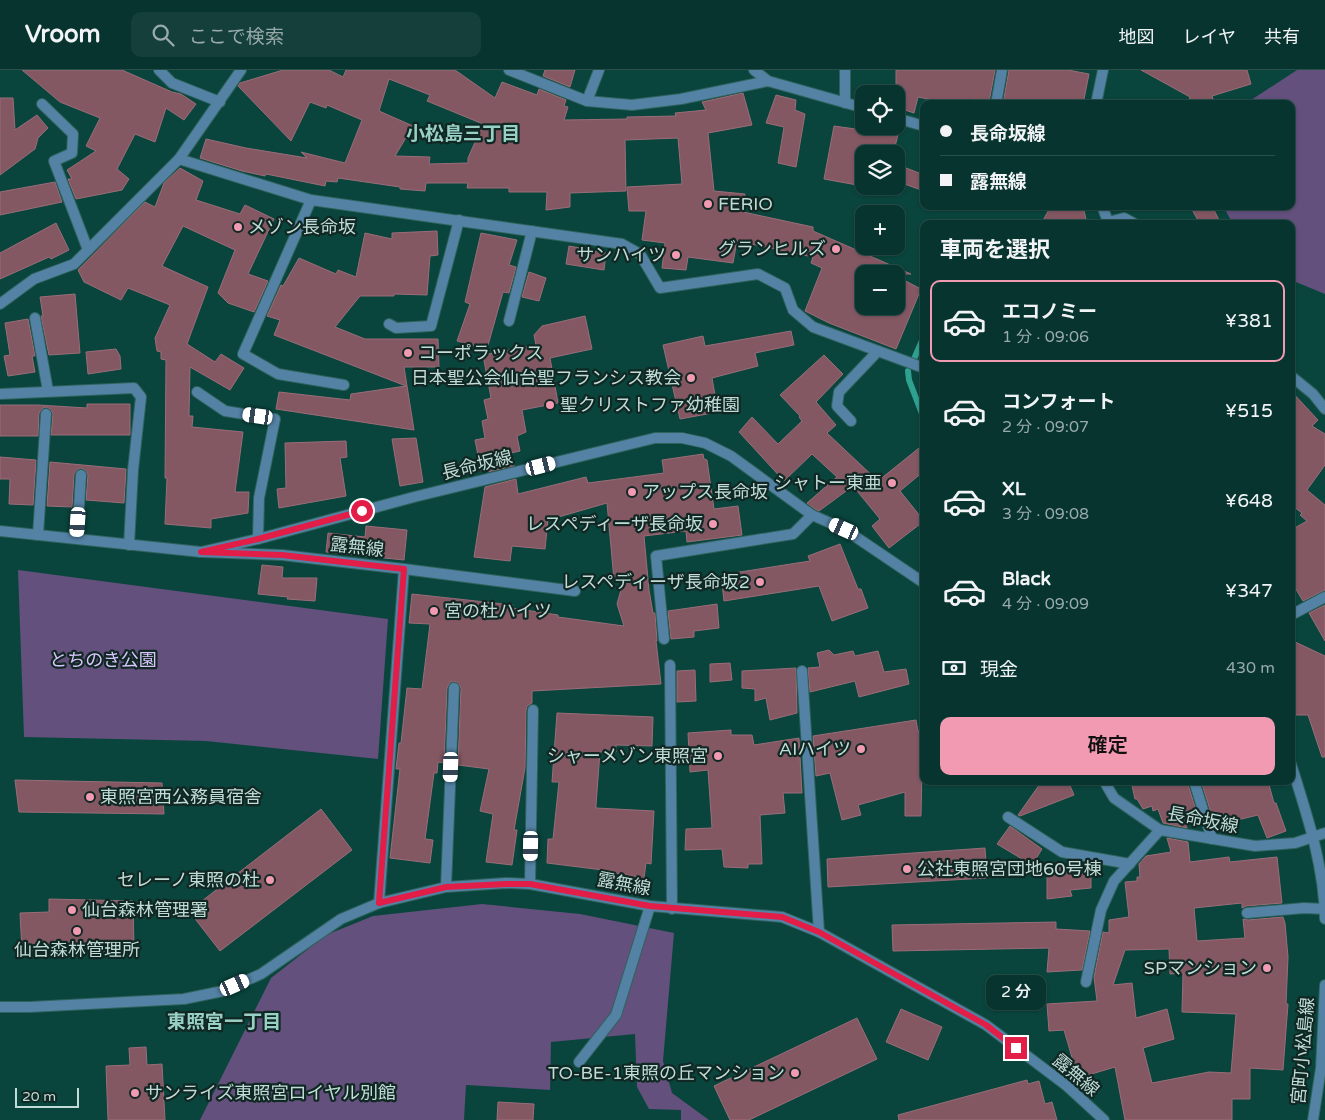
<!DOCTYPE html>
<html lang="ja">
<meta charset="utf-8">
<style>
:root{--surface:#07342e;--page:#153f3a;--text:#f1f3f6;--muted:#98aaaa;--line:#284f4a;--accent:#f19ab2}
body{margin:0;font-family:"Varela Round","Noto Sans JP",sans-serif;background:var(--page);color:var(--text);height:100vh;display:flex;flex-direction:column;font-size:19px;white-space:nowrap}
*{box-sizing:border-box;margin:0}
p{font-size:16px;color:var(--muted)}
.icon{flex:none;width:28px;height:28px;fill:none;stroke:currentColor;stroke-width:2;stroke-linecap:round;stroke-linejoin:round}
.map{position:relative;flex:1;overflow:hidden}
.details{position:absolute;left:920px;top:150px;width:375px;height:565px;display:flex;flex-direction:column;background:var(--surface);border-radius:10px;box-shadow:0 1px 4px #0004,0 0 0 1px var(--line)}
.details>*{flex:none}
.top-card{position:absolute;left:920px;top:30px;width:375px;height:110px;border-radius:10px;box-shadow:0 1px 4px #0004,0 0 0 1px var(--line);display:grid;align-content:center;height:110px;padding:0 20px;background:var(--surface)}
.buttons{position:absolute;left:855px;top:15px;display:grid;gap:10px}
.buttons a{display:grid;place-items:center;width:50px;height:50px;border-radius:10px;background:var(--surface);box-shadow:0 1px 4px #0004,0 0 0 1px var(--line);font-size:25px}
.scale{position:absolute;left:15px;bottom:12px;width:64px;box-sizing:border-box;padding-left:5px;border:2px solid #c1dcd7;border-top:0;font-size:14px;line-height:18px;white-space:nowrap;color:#c1dcd7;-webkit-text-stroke:4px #102723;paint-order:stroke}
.end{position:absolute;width:22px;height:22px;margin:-11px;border:6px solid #e11d48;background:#fff;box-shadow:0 0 0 2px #fff}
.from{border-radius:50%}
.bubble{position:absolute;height:35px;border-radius:10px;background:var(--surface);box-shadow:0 1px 4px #0004,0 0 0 1px var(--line);font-size:16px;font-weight:600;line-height:35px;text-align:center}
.car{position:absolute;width:15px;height:30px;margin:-15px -8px;border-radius:6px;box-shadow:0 0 4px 1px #0007;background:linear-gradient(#fff 24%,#345 0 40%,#fff 0 76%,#345 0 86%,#fff 0)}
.top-card b{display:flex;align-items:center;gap:18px;height:48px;font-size:19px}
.top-card b+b{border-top:1px solid var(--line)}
.top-card i{width:12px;height:12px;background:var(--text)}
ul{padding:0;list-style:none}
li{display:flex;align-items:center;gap:15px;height:82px;margin:0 10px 8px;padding:0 10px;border:2px solid transparent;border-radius:10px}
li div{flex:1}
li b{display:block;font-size:19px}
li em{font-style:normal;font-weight:600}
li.selected{border-color:var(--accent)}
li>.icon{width:45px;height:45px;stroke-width:1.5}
h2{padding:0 20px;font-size:22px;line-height:60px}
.pay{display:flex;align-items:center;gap:12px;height:55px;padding:0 20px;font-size:19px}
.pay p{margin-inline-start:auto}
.cta{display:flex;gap:10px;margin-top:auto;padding:10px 20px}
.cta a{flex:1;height:58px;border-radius:10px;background:var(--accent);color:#111;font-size:20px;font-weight:600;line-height:58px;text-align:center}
header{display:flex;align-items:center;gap:30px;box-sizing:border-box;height:70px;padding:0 25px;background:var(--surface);border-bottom:1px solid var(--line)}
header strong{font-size:24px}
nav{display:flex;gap:28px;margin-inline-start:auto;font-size:18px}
.search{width:350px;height:45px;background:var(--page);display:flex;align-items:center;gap:12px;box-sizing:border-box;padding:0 18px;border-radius:10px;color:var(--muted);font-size:19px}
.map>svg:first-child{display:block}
.green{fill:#63507d}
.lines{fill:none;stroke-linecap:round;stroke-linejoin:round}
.stream{stroke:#30a091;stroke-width:6}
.building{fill:#835863;stroke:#9a6d78;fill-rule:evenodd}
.service-casing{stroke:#2e635c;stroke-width:12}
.pedestrian-casing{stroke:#2e635c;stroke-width:12}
.minor-casing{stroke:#2e635c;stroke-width:12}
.tertiary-casing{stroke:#2e635c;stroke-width:12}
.service{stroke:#5482a4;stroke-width:10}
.pedestrian{stroke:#5482a4;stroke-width:10}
.minor{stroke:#5482a4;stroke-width:10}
.tertiary{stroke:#5482a4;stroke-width:10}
.route{stroke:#e11d48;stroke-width:6}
.poi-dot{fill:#f19ab2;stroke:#102723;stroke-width:2}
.labels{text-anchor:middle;stroke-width:4.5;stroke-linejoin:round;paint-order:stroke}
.poi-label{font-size:18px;fill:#c1dcd7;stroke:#102723;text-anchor:end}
.street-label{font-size:18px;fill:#c1dcd7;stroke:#102723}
.park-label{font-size:18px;fill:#d9c4fb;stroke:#102723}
.neighbourhood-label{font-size:19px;font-weight:bold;fill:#99d0c6;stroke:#102723}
</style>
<header>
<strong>Vroom</strong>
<div class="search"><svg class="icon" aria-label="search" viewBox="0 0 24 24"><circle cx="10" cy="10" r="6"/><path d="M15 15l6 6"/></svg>ここで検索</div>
<nav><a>地図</a><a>レイヤ</a><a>共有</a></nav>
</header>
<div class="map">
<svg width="1325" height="1050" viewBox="0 0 1325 1050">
<rect width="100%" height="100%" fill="#09453d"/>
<g class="green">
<polygon points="1297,0 1325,0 1325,224 1291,210 1291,154 1233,154 1223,136 1291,136 1291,34 1245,34"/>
<polygon points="18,500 388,549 378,689 206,671 24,667"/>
<polygon points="482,834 580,844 674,863 663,991 672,1023 709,1050 681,1050 681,1040 649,1039 637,1017 635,964 551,972 550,1020 466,1015 464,1050 200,1050 271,908 326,865 373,846"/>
</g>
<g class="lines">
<g class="stream">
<polyline points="914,289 924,266"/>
<polyline points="908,301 909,310 924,349"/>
</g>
</g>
<g class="building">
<polygon points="22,0 122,0 172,22 181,24 196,34 184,50 166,38 155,72 135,64 117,99 129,109 122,120 76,129 68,109 72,109 67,100 96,81 86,76 100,48 60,32"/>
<path d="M283,0H329L343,7L346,0H455L495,28L502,12L537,25L539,19L566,30L564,36L568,37L564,50L627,49V47L676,46L675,43L706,40L702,32L743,23L752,55L708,63L714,121L745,124L743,142L813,157V161L911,204H864V236H896V206L921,219L896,279L829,253L805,241L822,198L811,193L813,187L737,171L733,193L688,187L686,200L662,198L665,173L642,170L646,141H629L627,117L682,114L678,68L625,70L626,121L570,123V137L546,140L547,122H509V118H467L468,113H426L425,121L400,119V117L338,108L337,112L326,111L325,116L266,104L265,106L242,101L200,88L206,69L246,78L307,88L301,82L345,93L362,50L327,35L326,38L310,32L291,71L238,16L240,13ZM389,9L430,25L427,31L483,54L468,88V93L429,94L430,87L395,86L413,56L379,41Z"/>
<polygon points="545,0 575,0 570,17 543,6"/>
<polygon points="896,0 995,0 989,32 974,29 973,34 951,34 918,27 914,43 896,37"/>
<polygon points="1009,0 1068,0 1089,4 1083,34 1003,34"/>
<polygon points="1141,0 1247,0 1251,14 1212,26 1213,29 1195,34 1187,34 1190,27"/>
<polygon points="776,25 796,30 795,40 805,44 796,97 778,93 784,57 766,53"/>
<polygon points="0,28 13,28 15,60 37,45 48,58 38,68 35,79 0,105"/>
<polygon points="834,56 898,65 893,84 864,84 864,92 857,115 824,109"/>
<polygon points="896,94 924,105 924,121 896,111"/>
<polygon points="180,98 203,111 196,130 240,144 245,135 274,149 248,204 268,211 254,242 228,233 218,223 235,180 183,156 162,196 208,217 187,274 215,292 221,284 244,298 230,320 190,297 189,346 193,346 192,357 243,362 235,422 249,422 248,443 211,449 211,458 165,454 167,408 165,408 166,290 161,289 161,282 157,281 155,268 170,235 128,218 121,230 84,212 78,200 145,132 155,137 164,113"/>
<polygon points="55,112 62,132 0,145 0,122"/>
<polygon points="1051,136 1083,136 1087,154 1041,154"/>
<polygon points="1190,136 1212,136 1221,154 1200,154"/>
<polygon points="56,153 69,180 51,189 49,187 0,209 0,183"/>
<polygon points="437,161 438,185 430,186 427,225 394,224 394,226 360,226 335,257 365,269 438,269 439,297 404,297 414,360 276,339 279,322 350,330 351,324 406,316 274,265 280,250 267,246 281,215 283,216 299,188 336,204 338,200 356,207 365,163 392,169 392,163"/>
<polygon points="481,163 517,170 509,195 516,197 509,223 503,222 487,279 457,271 470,234 465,232"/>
<polygon points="569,176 606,183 604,200 566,194"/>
<polygon points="529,202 546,208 539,231 522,227"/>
<polygon points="75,224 80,283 49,285 41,246 43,246 40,227"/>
<polygon points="585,246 592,279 550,288 558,333 522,340 526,362 517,366 520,381 511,383 514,396 487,402 488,399 481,401 475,370 485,368 482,351 488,349 484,330 491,328 483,285 536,275 534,265 542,256"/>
<polygon points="28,249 35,286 32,286 35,302 8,306 4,286 10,285 5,253"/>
<polygon points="791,261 794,275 755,283 758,296 712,308 718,342 680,349 663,275 703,266 705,276"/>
<polygon points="116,279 120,286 121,299 88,304 86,282"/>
<polygon points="824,285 843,304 816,332 836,355 827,363 878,411 924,374 924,401 900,421 924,451 889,478 872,456 880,449 853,416 819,441 815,439 807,433 837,407 812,384 784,411 739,362 752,347 778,374 802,351 799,347 800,346 780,325"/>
<polygon points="1291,321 1318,350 1312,356 1325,364 1325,395 1307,420 1325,435 1325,520 1303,531 1291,511 1291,460 1307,451 1300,445 1302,443 1294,437 1291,440"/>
<polygon points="87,334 130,334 130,365 51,365 53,344 50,339 46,337 43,338 39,343 38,366 0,366 0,335 38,335 87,338"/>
<polygon points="416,368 423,412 400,416 392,369"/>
<polygon points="346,371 347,387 340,388 346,426 279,438 277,419 286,418 285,373"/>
<polygon points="703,384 704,389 707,390 714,439 738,436 742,465 687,472 686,461 644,466 649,520 653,543 655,543 657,571 656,571 661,614 532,621 532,633 527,636 526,640 525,698 514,760 517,760 512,795 486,792 493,744 480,741 489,699 458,695 461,618 457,612 450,612 447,618 444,693 438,692 437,703 434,703 425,769 433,770 430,793 390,788 400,699 396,699 399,673 401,673 407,618 422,619 430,554 409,553 412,524 513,535 512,538 558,545 558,547 624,556 617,534 624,509 614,510 607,433 548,450 545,479 512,476 510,491 474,487 485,417 516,409 518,424 586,407 588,413 664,403 662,390"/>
<polygon points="0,387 36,390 33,435 9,434 10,409 0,409"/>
<polygon points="50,392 126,399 124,433 86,430 88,405 85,400 81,398 78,399 74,404 72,437 47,436"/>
<polygon points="366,456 407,460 404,490 326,482 328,463 365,467"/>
<polygon points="840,474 858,519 861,519 868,538 832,551 819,516 724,531 721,505 810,491 808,486"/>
<polygon points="262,495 283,497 282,508 317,508 315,531 287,529 288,527 258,524"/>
<polygon points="717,534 719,558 694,561 694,567 671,569 668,541"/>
<polygon points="1325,535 1325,571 1309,543"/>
<polygon points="1291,570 1325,586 1325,687 1322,687 1308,645 1291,645"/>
<polygon points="829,580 834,585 853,581 855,586 878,581 884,602 906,599 909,614 859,627 855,611 810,622 808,598 820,597 817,583"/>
<polygon points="730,593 732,610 710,612 710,594"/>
<polygon points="796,598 797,643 770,650 766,628 755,631 755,619 742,618 742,601"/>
<polygon points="695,600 696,631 677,632 677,601"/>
<polygon points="557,643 653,647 652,676 616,675 616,682 600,682 596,735 596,738 654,741 651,794 646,793 644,808 610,802 611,801 547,793 548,769 553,769 559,712 552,712"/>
<polygon points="916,650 918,661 924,661 924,698 922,698 921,746 905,746 905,722 858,735 861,745 842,750 830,703 816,706 813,666"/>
<polygon points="731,660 731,665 752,665 754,675 799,668 802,723 783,723 785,743 760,745 762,794 748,794 748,798 724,797 722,779 685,780 686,759 712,758 708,700 690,702 688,663"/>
<polygon points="15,710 162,713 164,744 19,742"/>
<polygon points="1042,711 1068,711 1074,725 1020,746 1018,745"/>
<polygon points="1131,711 1187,711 1199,750 1186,754 1187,758 1163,753 1158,739 1153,741 1152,736 1143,739 1137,729 1135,729"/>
<polygon points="1201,711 1268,711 1274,733 1276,733 1286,761 1267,768 1258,745 1221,754 1219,744 1212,746"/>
<polygon points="321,739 352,780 220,881 189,841"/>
<polygon points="1010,756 1042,779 1032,795 997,774"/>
<path d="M1167,768L1188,772L1190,792L1229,787L1230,792L1277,787L1282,833L1246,836L1242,838V833L1194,838L1197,871L1245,868L1243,849L1248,850L1283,847L1285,853L1288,887L1286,934H1288L1283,1000L1250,998V1029H1232V1050H1125L1115,997L1078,1008L1064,960L1049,961L1047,934L1097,931L1094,907L1103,862L1109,863V850L1129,847L1125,812L1137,811V807H1140L1139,794L1146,786L1171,782ZM1169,879L1170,904L1183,903L1182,942L1236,944L1231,1003L1209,1002L1152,1013L1143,978L1174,969L1167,939L1136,948L1132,913L1113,915L1125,880Z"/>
<polygon points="985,778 987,808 828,817 827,789"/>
<polygon points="1091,794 1091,818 1070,820 1072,826 1047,829 1047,799"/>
<polygon points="49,829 133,831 134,879 112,879 107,883 98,884 91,878 22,881 20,843 49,842"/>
<polygon points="1056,852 1056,859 1090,861 1082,900 1047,902 1049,878 893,881 892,855"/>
<polygon points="901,939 942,957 928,990 886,972"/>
<polygon points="857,948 877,989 749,1050 730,1050 714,1016"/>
<polygon points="146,977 147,995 162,994 165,1050 108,1050 106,996 130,995 129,978"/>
<polygon points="1027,1010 1028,1014 1039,1011 1045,1034 1052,1032 1057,1050 899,1050 898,1045"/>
<polygon points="498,1032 534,1034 533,1050 497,1050"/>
</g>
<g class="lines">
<g class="service-casing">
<g id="service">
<polyline points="159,0 172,13 220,32"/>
<polyline points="42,34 73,64 72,83 54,91 88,180"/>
<polyline points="996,34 1002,0"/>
<polyline points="179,89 311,130 622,174 640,184 660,218 758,204 785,218 793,240 813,257 924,298"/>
<polyline points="311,130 243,284 278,304 344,315"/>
<polyline points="1108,152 1124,148 1135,154"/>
<polyline points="0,234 34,209 74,194 179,89 241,0"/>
<polyline points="35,248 48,321"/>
<polyline points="509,251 532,161"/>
<polyline points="389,254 396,258 431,256 459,150"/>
<polyline points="1291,306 1313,324 1325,339"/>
<polyline points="197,322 225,341 275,349 259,428 258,469"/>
<polyline points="0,324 134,318 141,327 133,400 129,475"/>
<polyline points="851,351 837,336 839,322 878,281"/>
<polyline points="38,465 46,344"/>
<polyline points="77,468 81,405"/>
<polyline points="404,499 575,521"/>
<polyline points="664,569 656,486 793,464 812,445"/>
<polyline points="670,595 672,839"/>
<polyline points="802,601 819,862"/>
<polyline points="1194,711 1212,769"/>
<polyline points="1008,747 1062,782 1130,794"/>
<polyline points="530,814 533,640"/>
<polyline points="446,817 454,618"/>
<polyline points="1247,843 1304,838 1325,839"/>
<polyline points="1086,912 1101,840 1114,811 1160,760"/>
</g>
</g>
<g class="pedestrian-casing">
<polyline id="pedestrian" points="579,992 616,945 650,836"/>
</g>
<g class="minor-casing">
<g id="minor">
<polyline points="509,0 587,31 632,35 681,29 768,11"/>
<polyline points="754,0 768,11 864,38"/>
<polyline points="845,0 845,33"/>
<polyline points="587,31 599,0"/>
<polyline points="896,48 924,56"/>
<polyline points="0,461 201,482 258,469 414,427 655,368 682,368 705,373 731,386 812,445 844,459 924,513"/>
<polyline points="201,482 282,485 404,499 379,833 446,817 506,813 530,814 650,836 782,847 819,862 986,955 1067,1016 1104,1050"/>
<polyline points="1104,711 1114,728 1160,760 1255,776 1295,773 1325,763"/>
<polyline points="0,937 30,937 184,929 223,921 261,904 341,849 379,833"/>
</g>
</g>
<g class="tertiary-casing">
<g id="tertiary">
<polyline points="1096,34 1103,0"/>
<polyline points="1102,136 1109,154"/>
<polyline points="1291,545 1325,527"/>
<path d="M1291,694C1307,745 1324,795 1325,849"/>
<polyline points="1313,1050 1321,998 1325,915"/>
</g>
</g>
<use href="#service" class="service"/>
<use href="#pedestrian" class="pedestrian"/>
<use href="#minor" class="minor"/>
<use href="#tertiary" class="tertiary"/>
</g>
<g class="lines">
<polyline class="route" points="362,441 258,469 201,482 282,485 404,499 379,833 446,817 506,814 530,814 650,836 782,847 819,862 970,946 986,955 1016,978"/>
</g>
<g class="poi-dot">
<circle cx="708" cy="134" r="5"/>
<circle cx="238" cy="157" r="5"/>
<circle cx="836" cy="179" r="5"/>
<circle cx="676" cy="185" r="5"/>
<circle cx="408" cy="283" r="5"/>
<circle cx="691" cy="308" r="5"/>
<circle cx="550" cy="335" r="5"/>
<circle cx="892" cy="413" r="5"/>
<circle cx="632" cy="422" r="5"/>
<circle cx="713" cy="454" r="5"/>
<circle cx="760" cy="512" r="5"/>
<circle cx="434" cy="541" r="5"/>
<circle cx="861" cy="679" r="5"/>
<circle cx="718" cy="686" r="5"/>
<circle cx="90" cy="727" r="5"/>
<circle cx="907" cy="799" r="5"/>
<circle cx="270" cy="810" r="5"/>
<circle cx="72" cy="840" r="5"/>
<circle cx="77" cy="861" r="5"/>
<circle cx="1267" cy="898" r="5"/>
<circle cx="795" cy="1003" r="5"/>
<circle cx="135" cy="1023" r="5"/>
</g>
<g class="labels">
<g class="poi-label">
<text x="718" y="140" text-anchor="start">FERIO</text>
<text x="248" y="163" text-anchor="start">メゾン長命坂</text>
<text x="826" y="185">グランヒルズ</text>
<text x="666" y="191">サンハイツ</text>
<text x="418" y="289" text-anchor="start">コーポラックス</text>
<text x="681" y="314">日本聖公会仙台聖フランシス教会</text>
<text x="560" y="341" text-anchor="start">聖クリストファ幼稚園</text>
<text x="882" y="419">シャトー東亜</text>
<text x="642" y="428" text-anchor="start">アップス長命坂</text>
<text x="703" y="460">レスペディーザ長命坂</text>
<text x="750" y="518">レスペディーザ長命坂2</text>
<text x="444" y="547" text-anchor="start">宮の杜ハイツ</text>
<text x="851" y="685">AIハイツ</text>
<text x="708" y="692">シャーメゾン東照宮</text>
<text x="100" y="733" text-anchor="start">東照宮西公務員宿舎</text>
<text x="917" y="805" text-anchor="start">公社東照宮団地60号棟</text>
<text x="260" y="816">セレーノ東照の杜</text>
<text x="82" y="846" text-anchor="start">仙台森林管理署</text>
<text x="77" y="886" text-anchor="middle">仙台森林管理所</text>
<text x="1257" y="904">SPマンション</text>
<text x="785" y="1009">TO-BE-1東照の丘マンション</text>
<text x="145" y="1029" text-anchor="start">サンライズ東照宮ロイヤル別館</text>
</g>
<g class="street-label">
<text transform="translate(477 395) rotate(-14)" y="6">長命坂線</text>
<text transform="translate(357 477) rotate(7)" y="6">露無線</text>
<text transform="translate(1203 750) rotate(11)" y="6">長命坂線</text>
<text transform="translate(624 814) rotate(11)" y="6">露無線</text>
<text transform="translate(1303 981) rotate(-85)" y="6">宮町小松島線</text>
<text transform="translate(1076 1005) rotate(40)" y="6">露無線</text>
</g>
<g class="park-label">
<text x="103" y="596">とちのき公園</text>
</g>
<g class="neighbourhood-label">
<text x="463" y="70">小松島三丁目</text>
<text x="224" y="958">東照宮一丁目</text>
</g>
</g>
</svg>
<div class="buttons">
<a><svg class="icon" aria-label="locate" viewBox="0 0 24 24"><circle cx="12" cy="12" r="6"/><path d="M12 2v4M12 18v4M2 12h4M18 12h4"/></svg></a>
<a><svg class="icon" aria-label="layers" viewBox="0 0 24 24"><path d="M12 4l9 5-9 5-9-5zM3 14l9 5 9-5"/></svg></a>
<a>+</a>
<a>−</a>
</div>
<div class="scale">20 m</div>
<i class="end from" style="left:362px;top:441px"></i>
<i class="end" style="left:1016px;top:978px"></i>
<div class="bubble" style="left:986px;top:905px;width:60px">2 分</div>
<i class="car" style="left:258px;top:346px;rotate:278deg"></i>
<i class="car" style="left:541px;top:396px;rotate:76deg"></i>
<i class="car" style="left:78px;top:452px;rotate:184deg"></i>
<i class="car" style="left:844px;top:459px;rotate:294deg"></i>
<i class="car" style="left:451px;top:697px;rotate:182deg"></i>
<i class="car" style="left:531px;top:776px;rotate:181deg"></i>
<i class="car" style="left:235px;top:915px;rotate:66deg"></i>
<div class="top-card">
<b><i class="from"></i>長命坂線</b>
<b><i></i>露無線</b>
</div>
<section class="details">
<h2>車両を選択</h2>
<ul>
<li class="selected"><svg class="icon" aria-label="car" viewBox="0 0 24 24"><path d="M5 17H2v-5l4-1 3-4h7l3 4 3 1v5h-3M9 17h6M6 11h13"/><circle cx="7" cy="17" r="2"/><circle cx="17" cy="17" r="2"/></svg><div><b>エコノミー</b><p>1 分 · 09:06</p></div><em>¥381</em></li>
<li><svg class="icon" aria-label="car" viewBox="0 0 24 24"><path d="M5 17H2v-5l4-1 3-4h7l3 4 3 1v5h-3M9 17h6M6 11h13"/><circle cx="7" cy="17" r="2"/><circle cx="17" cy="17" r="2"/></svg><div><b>コンフォート</b><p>2 分 · 09:07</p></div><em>¥515</em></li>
<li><svg class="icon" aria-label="car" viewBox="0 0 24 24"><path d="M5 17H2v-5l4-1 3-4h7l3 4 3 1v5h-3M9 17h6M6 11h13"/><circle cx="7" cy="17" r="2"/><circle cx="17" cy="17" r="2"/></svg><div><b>XL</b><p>3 分 · 09:08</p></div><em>¥648</em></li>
<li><svg class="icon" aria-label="car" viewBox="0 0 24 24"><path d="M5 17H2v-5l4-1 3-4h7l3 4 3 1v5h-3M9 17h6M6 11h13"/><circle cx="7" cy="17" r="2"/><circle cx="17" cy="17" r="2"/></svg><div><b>Black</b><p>4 分 · 09:09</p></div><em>¥347</em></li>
</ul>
<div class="pay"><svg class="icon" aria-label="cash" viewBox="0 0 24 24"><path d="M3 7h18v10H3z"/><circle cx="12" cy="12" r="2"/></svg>現金<p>430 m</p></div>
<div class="cta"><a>確定</a></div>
</section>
</div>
